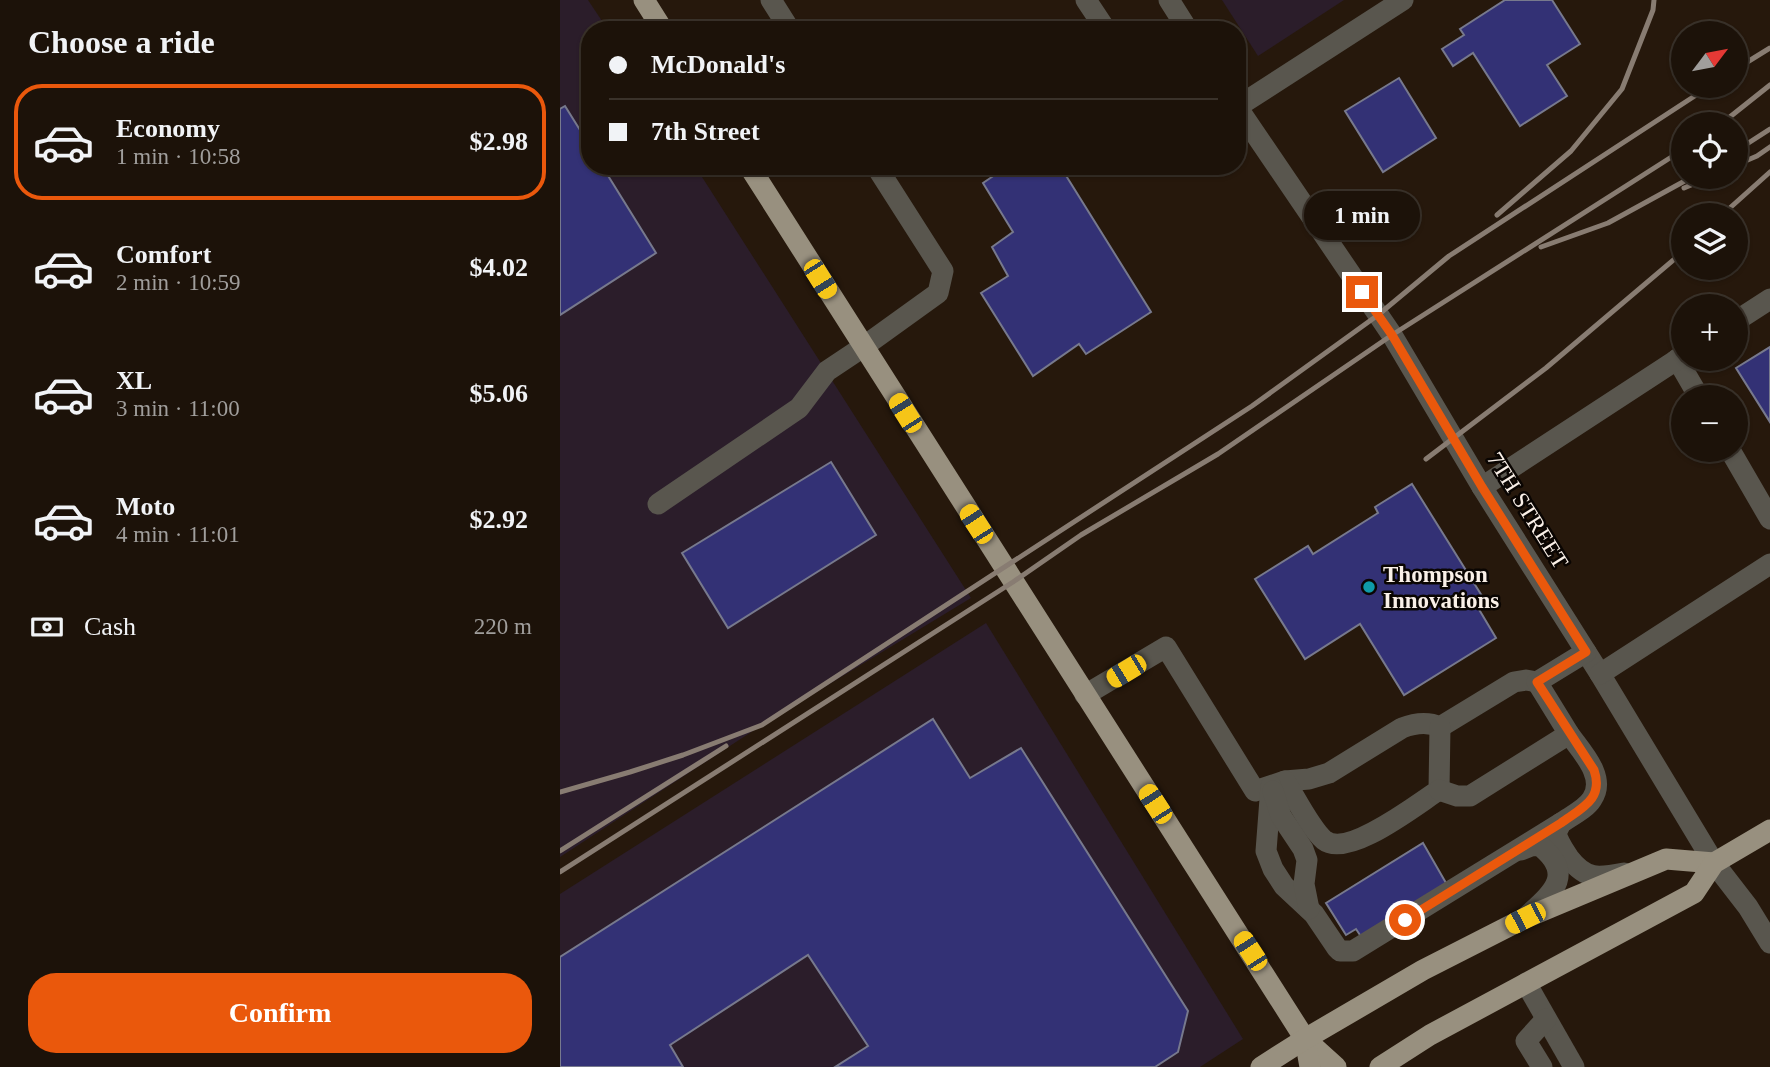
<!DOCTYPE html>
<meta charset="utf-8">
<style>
:root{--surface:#1c1209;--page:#251b12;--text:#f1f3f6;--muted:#a09e9c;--line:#3a322a;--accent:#ea580c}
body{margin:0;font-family:"Times New Roman",serif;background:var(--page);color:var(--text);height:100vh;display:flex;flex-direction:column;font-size:26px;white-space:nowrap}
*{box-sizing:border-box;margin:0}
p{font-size:23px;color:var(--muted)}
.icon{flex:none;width:38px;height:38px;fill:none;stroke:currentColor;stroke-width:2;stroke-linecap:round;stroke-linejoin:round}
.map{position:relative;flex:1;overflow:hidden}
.sheet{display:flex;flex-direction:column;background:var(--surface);width:560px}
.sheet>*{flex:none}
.hud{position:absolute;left:21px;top:21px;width:665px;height:154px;border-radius:28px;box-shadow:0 2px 5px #0004,0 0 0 2px var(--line);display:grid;align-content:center;height:154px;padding:0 28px;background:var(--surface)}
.needle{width:46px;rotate:58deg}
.tools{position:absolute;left:1111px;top:21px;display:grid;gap:14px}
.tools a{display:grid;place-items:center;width:77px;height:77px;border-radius:50%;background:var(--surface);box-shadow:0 2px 5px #0004,0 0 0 2px var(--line);font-size:35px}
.end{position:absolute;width:32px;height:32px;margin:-16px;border:9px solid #ea580c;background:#fff;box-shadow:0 0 0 4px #fff}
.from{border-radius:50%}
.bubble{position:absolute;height:49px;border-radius:24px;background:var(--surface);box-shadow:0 2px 5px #0004,0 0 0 2px var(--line);font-size:23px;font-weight:800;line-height:49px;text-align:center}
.car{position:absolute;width:21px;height:42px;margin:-21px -10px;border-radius:9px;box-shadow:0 0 5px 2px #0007;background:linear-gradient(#f5c518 24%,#345 0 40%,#f5c518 0 76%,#345 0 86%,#f5c518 0)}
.hud b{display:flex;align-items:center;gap:24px;height:66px;font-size:26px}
.hud b+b{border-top:2px solid var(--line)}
.hud i{width:18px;height:18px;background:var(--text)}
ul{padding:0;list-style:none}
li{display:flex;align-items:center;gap:21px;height:116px;margin:0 14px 10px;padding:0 14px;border:4px solid transparent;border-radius:28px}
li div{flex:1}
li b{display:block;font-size:26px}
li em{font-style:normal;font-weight:800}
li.selected{border-color:var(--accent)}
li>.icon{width:63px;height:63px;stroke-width:1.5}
h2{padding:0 28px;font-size:32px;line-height:84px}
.pay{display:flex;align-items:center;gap:18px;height:77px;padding:0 28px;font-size:26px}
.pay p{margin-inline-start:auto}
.button{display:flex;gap:14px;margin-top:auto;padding:14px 28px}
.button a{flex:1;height:80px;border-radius:28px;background:var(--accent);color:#fff;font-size:28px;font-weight:800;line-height:80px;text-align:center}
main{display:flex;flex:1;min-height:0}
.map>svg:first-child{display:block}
.industrial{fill:#2b1d2a}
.building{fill:#333175;stroke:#77798d;stroke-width:2}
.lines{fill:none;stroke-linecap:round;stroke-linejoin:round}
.minor{stroke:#59564e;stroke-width:21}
.major{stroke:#98907f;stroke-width:21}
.rail{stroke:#887c72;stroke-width:5}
.route{stroke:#ea580c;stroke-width:9}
.culture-dot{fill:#0f9aa8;stroke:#0a0502;stroke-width:2.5}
.labels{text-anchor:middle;stroke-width:5;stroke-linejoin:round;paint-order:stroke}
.street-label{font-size:23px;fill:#faf0e8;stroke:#0a0502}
.poi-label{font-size:23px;font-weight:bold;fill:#faf0e8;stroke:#0a0502;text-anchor:start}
</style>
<main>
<section class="sheet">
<h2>Choose a ride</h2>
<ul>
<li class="selected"><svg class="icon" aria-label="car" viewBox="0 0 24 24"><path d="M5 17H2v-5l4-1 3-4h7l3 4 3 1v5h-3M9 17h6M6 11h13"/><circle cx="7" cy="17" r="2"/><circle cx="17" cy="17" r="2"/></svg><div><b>Economy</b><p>1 min · 10:58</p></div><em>$2.98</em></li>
<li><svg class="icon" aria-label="car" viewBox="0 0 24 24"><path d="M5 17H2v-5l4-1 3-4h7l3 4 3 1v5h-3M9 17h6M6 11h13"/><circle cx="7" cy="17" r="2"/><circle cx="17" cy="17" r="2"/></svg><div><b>Comfort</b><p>2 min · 10:59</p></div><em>$4.02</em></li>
<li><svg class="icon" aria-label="car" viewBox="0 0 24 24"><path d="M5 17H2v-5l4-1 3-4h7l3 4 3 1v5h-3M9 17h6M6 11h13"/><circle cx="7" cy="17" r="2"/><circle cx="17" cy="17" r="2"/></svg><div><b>XL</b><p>3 min · 11:00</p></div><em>$5.06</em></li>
<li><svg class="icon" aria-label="car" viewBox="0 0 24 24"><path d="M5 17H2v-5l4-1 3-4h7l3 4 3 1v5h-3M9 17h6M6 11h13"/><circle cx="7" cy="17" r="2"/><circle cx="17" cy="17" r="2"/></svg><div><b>Moto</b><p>4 min · 11:01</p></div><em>$2.92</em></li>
</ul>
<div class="pay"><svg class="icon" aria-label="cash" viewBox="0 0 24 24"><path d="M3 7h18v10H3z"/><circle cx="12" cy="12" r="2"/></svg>Cash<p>220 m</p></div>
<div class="button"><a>Confirm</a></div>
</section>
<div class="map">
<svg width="1210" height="1067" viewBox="0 0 1210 1067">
<rect width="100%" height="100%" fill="#26180c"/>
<g class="industrial">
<polygon points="0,0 28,0 48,30 30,30 30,166 135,166 411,598 202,725 0,857"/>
<polygon points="662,0 784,0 698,56"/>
<polygon points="426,623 683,1039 640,1067 0,1067 0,894"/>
</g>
<g class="building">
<polygon points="945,0 992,0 1020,44 987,65 1007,96 960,126 913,53 893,66 882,49 904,35 900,29"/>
<polygon points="839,78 876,138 823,172 785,111"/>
<polygon points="5,106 30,146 30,166 42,166 96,253 0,315 0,109"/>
<polygon points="448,166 500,166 591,312 526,354 519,344 473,376 421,293 448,276 432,247 453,232 423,183"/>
<polygon points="1210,347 1210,422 1176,368"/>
<polygon points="271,462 316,535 168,628 122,553"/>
<polygon points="852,484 922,596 914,601 936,638 844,695 800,624 745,659 695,579 748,546 753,554 818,513 815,507"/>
<polygon points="373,719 410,778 461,748 628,1011 618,1052 595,1067 275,1067 308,1046 248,955 110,1045 123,1067 0,1067 0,957"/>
<polygon points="863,843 886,883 804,941 796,929 786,935 766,903"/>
</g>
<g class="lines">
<g class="minor">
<polyline points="211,0 230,30"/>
<polyline points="526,0 546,30"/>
<polyline points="609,0 628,30"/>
<polyline points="677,107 832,335 922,487 1040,674 1154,863 1188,907 1210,943"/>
<polyline points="677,107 843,0"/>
<polyline points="1176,321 1210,299"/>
<polyline points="1117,359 1139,397"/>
<polyline points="1170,450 1210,519"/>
<polyline points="922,487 1124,355"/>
<polyline points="98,504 239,408 267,371 303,347 378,293 383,271 316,166"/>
<polyline points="1040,674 1210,564"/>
<path d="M525,695L606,647L695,791L725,781L749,779L769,773L842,728C855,723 867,721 880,727L954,682L966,680L977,682L1026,652"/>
<path d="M725,781C735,797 751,829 764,840C788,859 857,804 879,790L880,727"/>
<path d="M711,786L706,851L713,869L724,886L754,914L777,948L780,951H793L1001,823C1011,816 1026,809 1032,799C1047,777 1021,751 1009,734"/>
<polyline points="879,790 897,796 910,796 1009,734 977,682"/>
<polyline points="713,791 721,816 743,849 747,860 744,884 749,909"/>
<path d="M1001,823L996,833C998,842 1004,850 1009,858C1026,880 1038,878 1064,873"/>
<path d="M961,850L971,846L979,845C1017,875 991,894 966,917"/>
<polyline points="966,983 1014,1067"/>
<polyline points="982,1067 966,1041 986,1019"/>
</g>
<g class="major">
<polyline points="84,0 103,30"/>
<polyline points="189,166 745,1039 776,1067"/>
<polyline points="745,1039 750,1067"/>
<polyline points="701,1067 745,1039 863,970 965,918 1106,859 1154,863"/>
<polyline points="820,1067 870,1035 1134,893 1154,863 1210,830"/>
</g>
<g class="rail">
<polyline points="1176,69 1210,48"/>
<polyline points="1161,124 1210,85"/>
<polyline points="1176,151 1210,129"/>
<polyline points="1176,165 1197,156 1210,147"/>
<polyline points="1124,188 1150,177"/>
<polyline points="937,215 1011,151 1062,89 1093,10 1094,0"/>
<polyline points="1162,215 1210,172"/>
<polyline points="981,247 1048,223 1132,177"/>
<polyline points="866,459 986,368 1124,251"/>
<polyline points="0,792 70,772 123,755 202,725 692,406 818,315 889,256 1150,86"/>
<polyline points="0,851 166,746"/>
<polyline points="0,872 453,582 521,535 658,454 832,335 1124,149"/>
</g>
</g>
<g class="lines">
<path class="route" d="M802,292L832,335L922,487L1026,652L977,682L1034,770C1044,799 1022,808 1001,823L845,920"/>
</g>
<circle class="culture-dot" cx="809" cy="587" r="7"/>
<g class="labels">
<g class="street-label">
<text transform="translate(968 510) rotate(58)" y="8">7TH STREET</text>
</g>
<g class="poi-label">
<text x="823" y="582">Thompson<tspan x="823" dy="26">Innovations</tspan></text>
</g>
</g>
</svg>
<div class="tools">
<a><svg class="needle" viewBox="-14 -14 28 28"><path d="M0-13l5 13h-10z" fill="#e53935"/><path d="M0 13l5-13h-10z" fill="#a09e9c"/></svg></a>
<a><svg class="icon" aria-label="locate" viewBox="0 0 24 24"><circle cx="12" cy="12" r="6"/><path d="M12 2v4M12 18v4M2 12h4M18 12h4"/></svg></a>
<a><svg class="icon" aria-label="layers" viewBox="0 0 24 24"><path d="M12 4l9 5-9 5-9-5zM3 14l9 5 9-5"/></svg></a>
<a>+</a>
<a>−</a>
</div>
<i class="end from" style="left:845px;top:920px"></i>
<i class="end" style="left:802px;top:292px"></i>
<div class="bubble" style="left:744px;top:191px;width:116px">1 min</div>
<i class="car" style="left:260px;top:279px;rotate:148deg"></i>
<i class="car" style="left:345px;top:413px;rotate:328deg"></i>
<i class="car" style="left:416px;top:524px;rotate:327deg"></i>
<i class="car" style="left:566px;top:671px;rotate:239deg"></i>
<i class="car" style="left:595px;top:804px;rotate:327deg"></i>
<i class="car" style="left:965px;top:918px;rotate:243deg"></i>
<i class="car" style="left:690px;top:951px;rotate:327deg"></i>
<div class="hud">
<b><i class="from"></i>McDonald's</b>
<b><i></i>7th Street</b>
</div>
</div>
</main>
